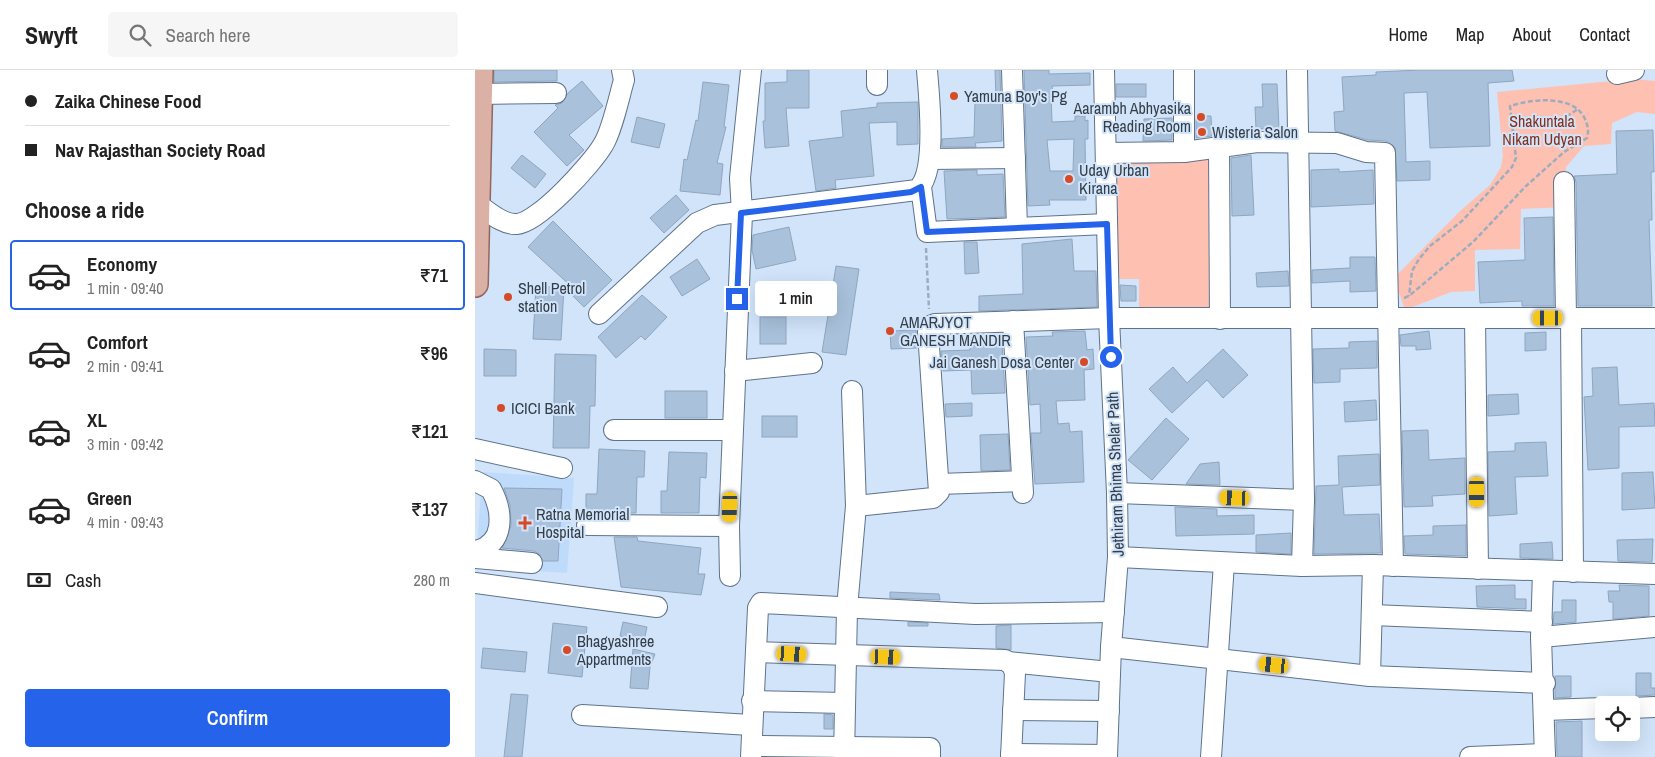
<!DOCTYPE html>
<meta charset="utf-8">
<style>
:root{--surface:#fff;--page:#f6f6f6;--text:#222;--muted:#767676;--line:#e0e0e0;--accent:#2563eb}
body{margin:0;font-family:"Archivo Narrow",sans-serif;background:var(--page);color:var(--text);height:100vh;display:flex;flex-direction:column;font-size:19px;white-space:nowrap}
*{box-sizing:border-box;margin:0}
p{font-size:16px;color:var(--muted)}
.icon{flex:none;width:28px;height:28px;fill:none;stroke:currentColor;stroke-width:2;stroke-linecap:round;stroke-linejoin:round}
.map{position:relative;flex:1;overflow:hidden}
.sheet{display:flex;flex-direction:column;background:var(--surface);width:475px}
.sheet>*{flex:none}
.guide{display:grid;align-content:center;height:110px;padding:0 25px;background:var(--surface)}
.fabs{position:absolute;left:1120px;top:626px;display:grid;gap:10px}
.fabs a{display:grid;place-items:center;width:45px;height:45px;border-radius:5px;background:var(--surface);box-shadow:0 5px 20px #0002;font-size:25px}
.end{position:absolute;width:22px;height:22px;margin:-11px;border:6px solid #2563eb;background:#fff;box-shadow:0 0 0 2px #fff}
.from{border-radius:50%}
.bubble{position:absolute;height:35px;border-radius:5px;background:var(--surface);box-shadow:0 5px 20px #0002;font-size:16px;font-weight:600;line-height:35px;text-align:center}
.car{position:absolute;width:15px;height:30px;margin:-15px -8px;border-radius:6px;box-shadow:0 0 4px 1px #0007;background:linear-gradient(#f5c518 24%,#345 0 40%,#f5c518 0 76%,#345 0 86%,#f5c518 0)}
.guide b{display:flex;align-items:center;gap:18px;height:48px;font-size:19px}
.guide b+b{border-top:1px solid var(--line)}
.guide i{width:12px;height:12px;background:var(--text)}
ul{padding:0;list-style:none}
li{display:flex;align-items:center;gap:15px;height:70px;margin:0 10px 8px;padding:0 15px;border:2px solid transparent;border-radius:5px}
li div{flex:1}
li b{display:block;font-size:19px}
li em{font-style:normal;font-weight:600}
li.selected{border-color:var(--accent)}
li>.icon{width:45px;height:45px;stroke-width:1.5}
h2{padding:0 25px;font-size:22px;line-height:60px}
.pay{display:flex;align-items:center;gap:12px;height:55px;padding:0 25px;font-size:19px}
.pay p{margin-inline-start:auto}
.cta{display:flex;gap:10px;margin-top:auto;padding:10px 25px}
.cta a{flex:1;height:58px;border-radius:5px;background:var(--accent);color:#fff;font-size:20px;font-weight:600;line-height:58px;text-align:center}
header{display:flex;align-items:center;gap:30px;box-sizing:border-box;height:70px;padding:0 25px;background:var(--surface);border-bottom:1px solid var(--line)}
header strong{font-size:24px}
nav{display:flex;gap:28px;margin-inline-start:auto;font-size:18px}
.search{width:350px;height:45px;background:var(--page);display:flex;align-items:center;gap:12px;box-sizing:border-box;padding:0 18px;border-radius:5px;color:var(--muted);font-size:19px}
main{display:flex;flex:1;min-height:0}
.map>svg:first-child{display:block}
.built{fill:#bedbfc}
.green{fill:#fec0b0}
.building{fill:#a9c1db;stroke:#8fa6c0;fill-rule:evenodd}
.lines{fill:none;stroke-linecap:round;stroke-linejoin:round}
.minor-casing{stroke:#5e738b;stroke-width:22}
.major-casing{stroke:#91675f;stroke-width:28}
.path{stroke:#9dadbf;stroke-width:2.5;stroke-dasharray:5 2.5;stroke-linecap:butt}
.minor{stroke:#fff;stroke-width:20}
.major{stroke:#dbb1a6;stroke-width:25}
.route{stroke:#2563eb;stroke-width:6}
.poi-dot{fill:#d54b28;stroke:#d1e4fa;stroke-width:2}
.labels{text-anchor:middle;stroke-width:4;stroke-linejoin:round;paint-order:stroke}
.poi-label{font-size:16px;fill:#343e48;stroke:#d1e4fa;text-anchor:start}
.park-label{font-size:16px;fill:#852f1a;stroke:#d1e4fa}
.street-label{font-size:16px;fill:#343e48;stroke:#d1e4fa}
</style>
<header>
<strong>Swyft</strong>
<div class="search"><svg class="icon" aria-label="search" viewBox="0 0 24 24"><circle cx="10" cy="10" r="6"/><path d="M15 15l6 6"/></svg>Search here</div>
<nav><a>Home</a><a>Map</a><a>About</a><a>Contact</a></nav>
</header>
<main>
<section class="sheet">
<div class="guide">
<b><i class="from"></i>Zaika Chinese Food</b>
<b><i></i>Nav Rajasthan Society Road</b>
</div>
<h2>Choose a ride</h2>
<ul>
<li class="selected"><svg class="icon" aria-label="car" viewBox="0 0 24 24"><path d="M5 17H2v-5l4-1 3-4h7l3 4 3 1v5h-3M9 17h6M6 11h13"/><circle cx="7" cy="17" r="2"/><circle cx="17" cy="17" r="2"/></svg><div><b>Economy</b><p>1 min · 09:40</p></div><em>₹71</em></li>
<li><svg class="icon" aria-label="car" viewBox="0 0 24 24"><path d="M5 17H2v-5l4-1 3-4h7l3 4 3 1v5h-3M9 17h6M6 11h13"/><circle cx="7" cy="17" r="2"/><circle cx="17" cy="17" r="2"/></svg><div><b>Comfort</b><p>2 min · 09:41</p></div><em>₹96</em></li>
<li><svg class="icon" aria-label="car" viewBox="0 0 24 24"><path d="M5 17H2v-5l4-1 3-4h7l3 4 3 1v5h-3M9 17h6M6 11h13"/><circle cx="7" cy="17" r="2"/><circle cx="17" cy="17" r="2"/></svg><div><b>XL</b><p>3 min · 09:42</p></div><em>₹121</em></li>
<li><svg class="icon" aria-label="car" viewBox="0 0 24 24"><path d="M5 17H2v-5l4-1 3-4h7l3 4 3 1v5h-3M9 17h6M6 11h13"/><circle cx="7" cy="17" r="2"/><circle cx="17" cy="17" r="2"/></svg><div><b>Green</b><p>4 min · 09:43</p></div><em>₹137</em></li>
</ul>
<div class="pay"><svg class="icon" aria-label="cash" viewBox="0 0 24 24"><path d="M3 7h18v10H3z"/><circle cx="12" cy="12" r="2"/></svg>Cash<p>280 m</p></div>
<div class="cta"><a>Confirm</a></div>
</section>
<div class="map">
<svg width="1180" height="687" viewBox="0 0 1180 687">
<rect width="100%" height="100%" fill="#d1e4fa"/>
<polygon class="built" points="7,402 99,408 92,503 1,497"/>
<g class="green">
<polygon points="1158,9 1180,11 1180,44 1162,42 1137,53 1136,74 1109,76 1091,97 1091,137 1046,139 1045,179 1000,180 1000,221 976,222 930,240 919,208 984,142 1015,115 1026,97 1028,86 1022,22"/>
<polygon points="735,83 736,249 664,247 664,209 638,209 638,85"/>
</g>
<g class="building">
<polygon points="19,0 82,0 82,11 19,12"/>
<polygon points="312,0 334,0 334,38 311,38 314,76 290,78 288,51 290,51 290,13 312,12"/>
<polygon points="520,0 525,0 527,71 500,73 501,77 467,77 467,69 499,67 500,30 521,29"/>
<path d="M549,0H574V4L615,3V15L577,16L578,23H576L577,52L600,51V46H610V51L613,50V69H610L611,130H574L575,135L553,136ZM599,69L598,101H575L572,70Z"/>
<polygon points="945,0 1037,0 1039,11 1013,13 1015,76 955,78 952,22 929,23 931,92 955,91 955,110 922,111 920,77 911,71 893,70 860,61 859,42 869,41 867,7 901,5 901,2"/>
<polygon points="107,11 128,36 94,65 109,80 92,96 59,62 83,38 80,35 87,33 93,23"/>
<polygon points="228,12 254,15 249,57 251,57 242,93 248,94 245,125 205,121 209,89 212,90 221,50 223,51"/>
<rect x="641" y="14" width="30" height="13"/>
<polygon points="787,14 802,14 804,58 781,59 780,37 788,37"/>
<polygon points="443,32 443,74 422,75 422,52 394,53 399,106 360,110 361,118 341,121 334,71 368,67 366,41 402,37 402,33"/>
<polygon points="721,46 736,46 737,66 721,68"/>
<polygon points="162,47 190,54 184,78 156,72"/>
<polygon points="697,48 697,70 668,71 669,49"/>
<polygon points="1178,60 1179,102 1176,102 1177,150 1174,150 1177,236 1103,236 1101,112 1099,106 1142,104 1141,61"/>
<polygon points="47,85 71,104 60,118 36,98"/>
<polygon points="776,85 779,145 757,146 756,88"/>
<polygon points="864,99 864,102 898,100 899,134 836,137 836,100"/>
<polygon points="502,100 502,105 528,104 530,147 472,149 469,101"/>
<polygon points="201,125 214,140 189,163 175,148"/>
<polygon points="1078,147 1079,236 1047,236 1047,231 1005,233 1003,192 1050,190 1049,148"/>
<polygon points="78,151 137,210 109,237 90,218 98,218 53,177"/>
<polygon points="314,157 321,190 281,199 277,180 278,165"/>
<polygon points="597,169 599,201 621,201 622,237 504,241 504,226 548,224 547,174"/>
<polygon points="489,172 502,172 504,203 490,204"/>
<polygon points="875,187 900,187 901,221 875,222 875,211 837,213 837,200 875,198"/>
<polygon points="222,189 235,209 207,226 195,207"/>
<polygon points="361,196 384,199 371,285 347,282"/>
<polygon points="813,201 814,216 782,217 781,203"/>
<polygon points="645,215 661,216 661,231 646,231"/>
<polygon points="61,216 89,218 86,270 58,269"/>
<polygon points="167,225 192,247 170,270 166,266 141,288 123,267"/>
<rect x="285" y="247" width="26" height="27"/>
<polygon points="441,260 442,278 416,279 415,261"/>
<polygon points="610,261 612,280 618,279 619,299 609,300 610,330 581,331 583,354 594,353 595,362 607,361 609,412 560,414 556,363 566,363 565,334 555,335 551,267 578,266 577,262"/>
<polygon points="954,261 956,279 941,280 941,276 926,276 925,265"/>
<polygon points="1071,262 1071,280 1050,281 1050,263"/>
<polygon points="902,271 902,298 865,299 865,312 839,313 838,279 874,278 874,272"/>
<polygon points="527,274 530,323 497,324 496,300 468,301 466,281 495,280 495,276"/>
<polygon points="9,279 41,280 41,306 9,306"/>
<polygon points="748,279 773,305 748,328 732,310 697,343 674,319 698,297 712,313"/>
<polygon points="80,284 121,285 120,336 115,336 114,378 78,378"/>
<polygon points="1142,297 1144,335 1179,333 1180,356 1144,357 1144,398 1113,400 1109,327 1118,326 1117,298"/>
<rect x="190" y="321" width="42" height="27"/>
<polygon points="1043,324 1044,344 1013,346 1013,325"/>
<polygon points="901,330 902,350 870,352 869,332"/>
<polygon points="497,333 497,346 471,347 470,334"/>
<rect x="287" y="346" width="35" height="21"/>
<polygon points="691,348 714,369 677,410 653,390"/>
<polygon points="953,360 954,390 990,388 990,424 957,426 958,436 929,437 927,361"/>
<polygon points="533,364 535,400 506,401 505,365"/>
<polygon points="1071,372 1073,406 1040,407 1042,444 1014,446 1013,382 1040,381 1040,373"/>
<polygon points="124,379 170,381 169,407 162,407 161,443 111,443 111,424 122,424"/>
<polygon points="194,382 232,383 231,408 225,407 224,443 186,443 186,421 192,421"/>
<polygon points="904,384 905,415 867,417 869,445 904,444 906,483 839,484 841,416 864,415 863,386"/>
<polygon points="744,392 745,415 711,414 725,394"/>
<polygon points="1178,402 1180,438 1147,440 1147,403"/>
<polygon points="29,418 87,419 83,491 68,491 64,484 59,481 27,478 36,456 35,435"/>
<polygon points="700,437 742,439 742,446 779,445 779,464 701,466"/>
<polygon points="991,455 991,486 930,484 929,466 958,465 958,456"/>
<polygon points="816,463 816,484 781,482 781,465"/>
<polygon points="139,467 162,467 163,471 226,478 223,504 230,504 226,525 146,517"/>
<polygon points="1178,469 1177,492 1143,491 1142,470"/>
<polygon points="1077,472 1078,489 1045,488 1045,474"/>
<polygon points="1040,515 1040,529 1051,529 1051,539 1002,537 1001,516"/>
<polygon points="1144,515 1174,516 1174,546 1138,549 1138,532 1134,532 1133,521 1145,521"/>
<polygon points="415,522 464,524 465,530 415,528"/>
<polygon points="1087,530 1101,530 1101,552 1078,554 1079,542 1087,542"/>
<polygon points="148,552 172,557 169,571 145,566"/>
<polygon points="433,552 453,553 453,556 433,556"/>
<polygon points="78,553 112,557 107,607 73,603"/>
<polygon points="536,555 536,580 521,578 521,556"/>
<polygon points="8,578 52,582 50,602 6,598"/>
<polygon points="158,579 180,584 175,597 173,619 155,618"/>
<polygon points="1161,603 1176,603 1176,618 1180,618 1180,625 1161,626"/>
<polygon points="1096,606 1096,627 1080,628 1080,606"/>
<polygon points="36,624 53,625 47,687 29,687"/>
<polygon points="349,644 358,645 358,659 349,659"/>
<polygon points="1107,651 1107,687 1082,687 1081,652"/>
</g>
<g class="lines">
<g class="minor-casing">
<g id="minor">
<polyline points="537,0 542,158"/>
<polyline points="629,0 634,248 642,423 643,487 636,577 632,687"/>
<polyline points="822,0 829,430 827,496"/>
<polyline points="1142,4 1159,0"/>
<polyline points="402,15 402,0"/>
<polyline points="4,24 81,23"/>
<polyline points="744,77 745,249"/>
<polyline points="709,82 709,0"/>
<polyline points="631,83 709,82 782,72 862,73 891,82 910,83 918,496"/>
<polyline points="455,89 540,88"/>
<polyline points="1089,112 1091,248"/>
<polyline points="446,117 452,162 632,154"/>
<path d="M2,134C14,142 28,155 42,154C63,153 117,94 128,75C137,61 144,27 149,10L147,0"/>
<path d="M124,244L222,153L240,145L442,120C463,103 454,27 452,0"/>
<polyline points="1000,248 1003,499"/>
<polyline points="1096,248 1098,502"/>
<polyline points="538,251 548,423"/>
<polyline points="260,301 337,293"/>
<polyline points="139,360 257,360"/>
<polyline points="0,379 87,398"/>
<path d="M0,411L16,419C28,441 31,475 0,481"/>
<polyline points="464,414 547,411"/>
<polyline points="642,423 829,430"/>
<polyline points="381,436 458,428 464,422 453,262 455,256 460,254 634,248 1180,248"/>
<polyline points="112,455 254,456"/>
<polyline points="643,487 827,496 898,495 1180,504"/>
<polyline points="0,488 57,493"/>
<polyline points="1068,501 1066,567 1070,687"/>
<polyline points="255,506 254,456 267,143 265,108 276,0"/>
<polyline points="0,513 182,537"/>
<polyline points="897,545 1067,552"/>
<polyline points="1066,567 1180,557"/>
<polyline points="636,577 895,606 1070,613"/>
<polyline points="281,582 530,590 537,595 540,603 536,687"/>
<polyline points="533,592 635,602"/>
<polyline points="895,606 898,495"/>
<polyline points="277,631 370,633"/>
<polyline points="1156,638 1180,637"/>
<polyline points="538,640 634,641"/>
<polyline points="1070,640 1129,638"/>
<polyline points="107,645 276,655"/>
<polyline points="286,676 455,678 455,687"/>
<polyline points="536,684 632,685"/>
<polyline points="276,687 283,538 286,533 500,544 639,542"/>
<polyline points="369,687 372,538 381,436 377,321"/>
<polyline points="736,687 749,493"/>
<polyline points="995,687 1070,684"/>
</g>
</g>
<g class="major-casing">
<polyline id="major" points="0,214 5,0"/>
</g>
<g class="path">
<path d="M1036,52C1055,47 1063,42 1080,54L1103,39"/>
<polyline points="451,178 454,239"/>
<path d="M929,228L934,226L998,172L1051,116L1089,82L1112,68C1114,61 1113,56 1110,49C1099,24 1056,29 1035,36L1041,88L1037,97L987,151L955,176L944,189L937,201L934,226"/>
</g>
<use href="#minor" class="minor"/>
<use href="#major" class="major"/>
</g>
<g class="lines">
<polyline class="route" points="262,229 266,143 436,122 446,117 452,162 632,154 636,287"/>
</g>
<g class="poi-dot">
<circle cx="479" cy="26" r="5"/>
<circle cx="726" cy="47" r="5"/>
<circle cx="727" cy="62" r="5"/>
<circle cx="594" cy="109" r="5"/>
<circle cx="33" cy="227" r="5"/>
<circle cx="415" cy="261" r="5"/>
<circle cx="609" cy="292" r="5"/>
<circle cx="26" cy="338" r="5"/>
<path d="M47.5 445.5h5v5h5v5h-5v5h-5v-5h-5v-5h5z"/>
<circle cx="92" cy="580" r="5"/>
</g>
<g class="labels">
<g class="poi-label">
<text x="489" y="32">Yamuna Boy's Pg</text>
<text x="716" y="44" text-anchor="end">Aarambh Abhyasika<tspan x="716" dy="18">Reading Room</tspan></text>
<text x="737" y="68">Wisteria Salon</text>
<text x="604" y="106">Uday Urban<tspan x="604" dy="18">Kirana</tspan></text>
<text x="43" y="224">Shell Petrol<tspan x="43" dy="18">station</tspan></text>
<text x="425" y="258">AMARJYOT<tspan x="425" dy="18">GANESH MANDIR</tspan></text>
<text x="599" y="298" text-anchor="end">Jai Ganesh Dosa Center</text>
<text x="36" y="344">ICICI Bank</text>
<text x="61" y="450">Ratna Memorial<tspan x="61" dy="18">Hospital</tspan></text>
<text x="102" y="577">Bhagyashree<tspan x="102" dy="18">Appartments</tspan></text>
</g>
<g class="park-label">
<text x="1067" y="57">Shakuntala<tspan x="1067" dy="18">Nikam Udyan</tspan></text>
</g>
<g class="street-label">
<text transform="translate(640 404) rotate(-92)" y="6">Jethiram Bhima Shelar Path</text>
</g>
</g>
</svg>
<div class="fabs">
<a><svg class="icon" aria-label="locate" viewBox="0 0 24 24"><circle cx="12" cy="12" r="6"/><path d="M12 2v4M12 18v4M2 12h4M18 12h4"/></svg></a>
</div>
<i class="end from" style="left:636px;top:287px"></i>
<i class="end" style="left:262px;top:229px"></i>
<div class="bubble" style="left:280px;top:211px;width:82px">1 min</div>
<i class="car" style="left:1073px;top:248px;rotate:270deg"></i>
<i class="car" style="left:1002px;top:422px;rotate:180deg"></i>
<i class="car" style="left:760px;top:428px;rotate:272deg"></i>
<i class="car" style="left:255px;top:437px;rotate:182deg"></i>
<i class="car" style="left:317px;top:584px;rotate:93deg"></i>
<i class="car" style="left:411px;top:587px;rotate:92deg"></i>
<i class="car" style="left:799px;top:595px;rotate:276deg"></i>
</div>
</main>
